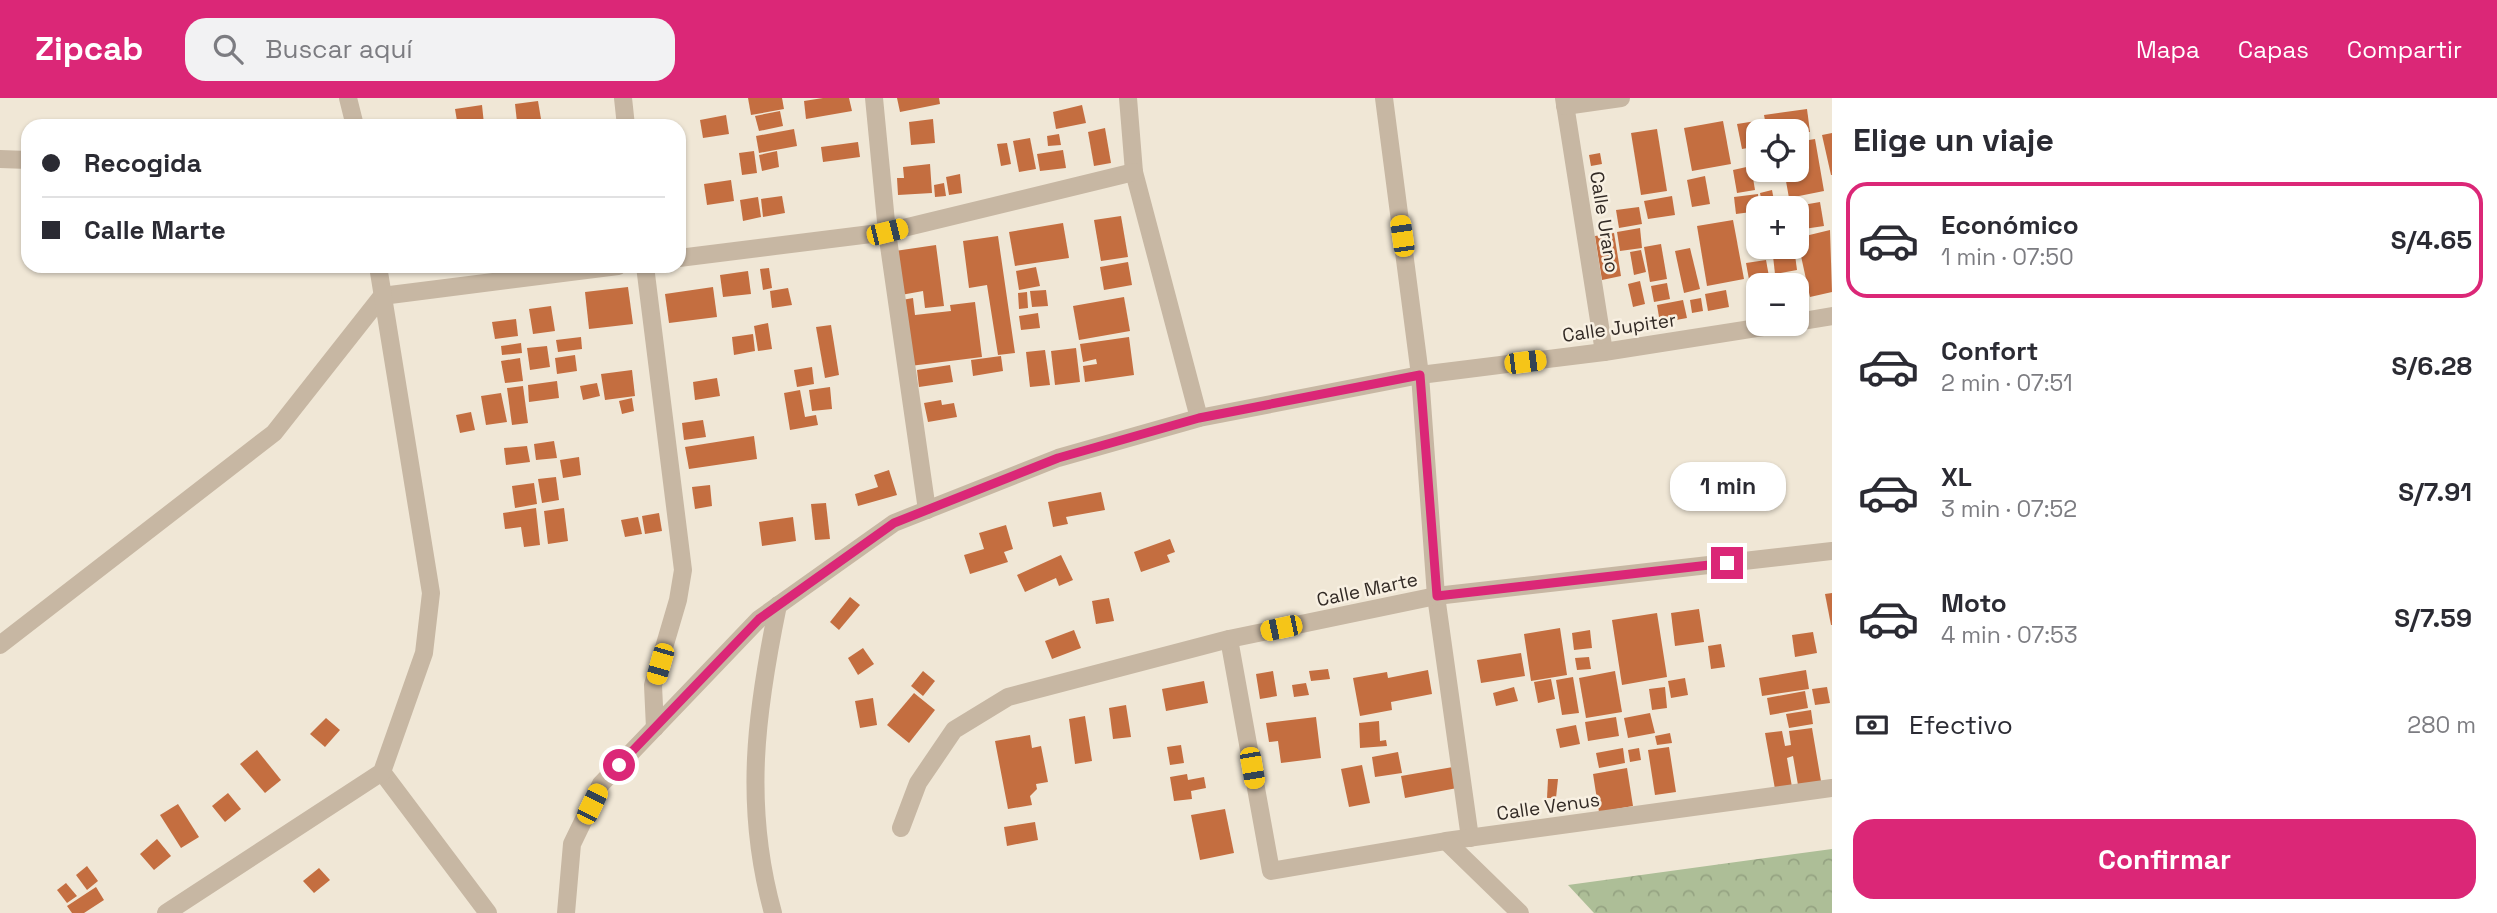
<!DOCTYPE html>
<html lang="es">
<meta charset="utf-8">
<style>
:root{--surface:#fff;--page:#f2f2f3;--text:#2b2b33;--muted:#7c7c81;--line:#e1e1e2;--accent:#db2777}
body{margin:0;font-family:"Space Grotesk",sans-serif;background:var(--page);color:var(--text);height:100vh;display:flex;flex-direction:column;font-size:26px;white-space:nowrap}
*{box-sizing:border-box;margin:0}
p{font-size:23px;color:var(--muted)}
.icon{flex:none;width:38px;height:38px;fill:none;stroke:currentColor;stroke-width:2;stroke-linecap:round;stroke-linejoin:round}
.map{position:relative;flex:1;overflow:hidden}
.panel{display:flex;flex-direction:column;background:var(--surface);width:665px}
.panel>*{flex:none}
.guide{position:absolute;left:21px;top:21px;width:665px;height:154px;border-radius:21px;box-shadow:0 2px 5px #0004;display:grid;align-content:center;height:154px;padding:0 21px;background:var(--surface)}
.tools{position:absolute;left:1746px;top:21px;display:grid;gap:14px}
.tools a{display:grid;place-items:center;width:63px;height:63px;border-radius:14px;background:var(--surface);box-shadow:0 2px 5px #0004;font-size:35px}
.end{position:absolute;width:32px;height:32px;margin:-16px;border:9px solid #db2777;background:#fff;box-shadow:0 0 0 4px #fff}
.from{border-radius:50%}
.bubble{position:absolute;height:49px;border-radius:21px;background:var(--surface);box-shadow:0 2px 5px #0004;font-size:23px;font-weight:700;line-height:49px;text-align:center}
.car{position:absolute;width:21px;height:42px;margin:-21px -10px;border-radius:9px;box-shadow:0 0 5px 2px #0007;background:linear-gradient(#f5c518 24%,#345 0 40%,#f5c518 0 76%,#345 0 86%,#f5c518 0)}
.guide b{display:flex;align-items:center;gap:24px;height:66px;font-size:26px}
.guide b+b{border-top:2px solid var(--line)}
.guide i{width:18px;height:18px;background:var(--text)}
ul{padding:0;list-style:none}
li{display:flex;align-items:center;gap:21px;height:116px;margin:0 14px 10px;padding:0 7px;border:4px solid transparent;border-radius:21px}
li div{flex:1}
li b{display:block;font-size:26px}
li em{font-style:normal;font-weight:700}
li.selected{border-color:var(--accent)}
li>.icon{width:63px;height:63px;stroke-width:1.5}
h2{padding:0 21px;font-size:32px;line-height:84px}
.pay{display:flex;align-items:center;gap:18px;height:77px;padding:0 21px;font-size:26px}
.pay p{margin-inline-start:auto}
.cta{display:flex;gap:14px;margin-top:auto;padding:14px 21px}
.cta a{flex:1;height:80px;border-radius:21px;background:var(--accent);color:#fff;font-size:28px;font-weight:700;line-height:80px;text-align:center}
header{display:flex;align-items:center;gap:42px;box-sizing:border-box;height:98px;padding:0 35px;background:var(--accent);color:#fff}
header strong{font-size:33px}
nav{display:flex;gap:38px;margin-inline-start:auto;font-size:24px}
.search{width:490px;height:63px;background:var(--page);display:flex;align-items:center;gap:18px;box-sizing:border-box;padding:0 24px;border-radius:21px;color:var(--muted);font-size:26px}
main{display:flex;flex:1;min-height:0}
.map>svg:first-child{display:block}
.forest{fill:url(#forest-crowns)}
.building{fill:#c46e40}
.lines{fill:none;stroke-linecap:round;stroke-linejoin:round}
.minor{stroke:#c7b7a3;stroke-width:18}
.tertiary{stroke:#c7b7a3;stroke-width:18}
.route{stroke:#db2777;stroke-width:9}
.labels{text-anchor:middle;stroke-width:5;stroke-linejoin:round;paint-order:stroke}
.street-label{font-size:19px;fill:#322a25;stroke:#f8f0e2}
</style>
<header>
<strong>Zipcab</strong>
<div class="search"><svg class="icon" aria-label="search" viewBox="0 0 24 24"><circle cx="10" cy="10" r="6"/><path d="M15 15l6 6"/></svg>Buscar aquí</div>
<nav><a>Mapa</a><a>Capas</a><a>Compartir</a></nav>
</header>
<main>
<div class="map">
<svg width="1832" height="815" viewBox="0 0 1832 815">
<defs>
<pattern id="forest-crowns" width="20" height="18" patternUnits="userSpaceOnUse" patternTransform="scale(1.75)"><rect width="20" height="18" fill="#adbe97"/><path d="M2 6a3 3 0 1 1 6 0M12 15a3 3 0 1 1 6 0" fill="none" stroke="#95a382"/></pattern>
</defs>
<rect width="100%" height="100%" fill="#f0e7d6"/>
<polygon class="forest" points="1832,751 1832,815 1594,815 1568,787"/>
<g class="building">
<polygon points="748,0 782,0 784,11 751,17"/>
<polygon points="823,0 849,0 852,13 806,21 804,3"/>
<polygon points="897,0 939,0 940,6 900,14"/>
<polygon points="538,3 541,21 517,24 515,6"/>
<polygon points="482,7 484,26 465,28 464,22 457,23 455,11"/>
<polygon points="1082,7 1086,25 1056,31 1053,14"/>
<polygon points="1807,11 1810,34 1767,33 1764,17"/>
<polygon points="780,13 783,28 759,33 755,18"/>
<polygon points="726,17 729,36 703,40 700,22"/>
<polygon points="933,21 935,45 911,47 909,24"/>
<polygon points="1723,23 1731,66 1692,73 1684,30"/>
<polygon points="1756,23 1759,48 1742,51 1737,26"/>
<polygon points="1105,30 1111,65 1094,68 1088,34"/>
<polygon points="794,31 797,48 759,55 756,38"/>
<polygon points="1657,31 1667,93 1641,97 1631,35"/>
<polygon points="1832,35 1832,77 1831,77 1822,37"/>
<polygon points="1059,36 1061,47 1048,48 1047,38"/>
<polygon points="1030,40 1036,71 1019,74 1013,43"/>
<polygon points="1815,41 1824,93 1789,100 1784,72 1797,72 1797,44"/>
<polygon points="858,44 860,59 823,64 821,49"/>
<polygon points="1007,45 1011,66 1001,68 997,46"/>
<polygon points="1063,52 1066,70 1040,73 1037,56"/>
<polygon points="754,53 757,75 742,77 739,55"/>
<polygon points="777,53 779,69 762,73 759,57"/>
<polygon points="1600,55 1602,66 1591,68 1589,57"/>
<polygon points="930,66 932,95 898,97 897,80 904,80 903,69"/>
<polygon points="1751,68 1755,92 1737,95 1733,72"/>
<polygon points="960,76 962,95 949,97 946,79"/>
<polygon points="1705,78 1710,106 1692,109 1687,82"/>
<polygon points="731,82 734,103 707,107 704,86"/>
<polygon points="944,85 946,98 935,99 934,87"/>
<polygon points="1772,92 1775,108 1763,110 1760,95"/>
<polygon points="1758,96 1759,113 1736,116 1734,99"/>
<polygon points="782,98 785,115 763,119 761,101"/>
<polygon points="1672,98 1675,117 1648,121 1644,103"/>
<polygon points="758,99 761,119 743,123 740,102"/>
<polygon points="1820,104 1824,128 1797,132 1797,108"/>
<polygon points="1639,109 1642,126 1619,130 1616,112"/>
<polygon points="1121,118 1128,159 1101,163 1094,122"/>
<polygon points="1733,122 1744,181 1707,188 1697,128"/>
<polygon points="1063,125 1069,160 1015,168 1009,134"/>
<polygon points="1759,129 1759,144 1750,145 1748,131"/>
<polygon points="1640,130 1642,150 1620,153 1617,134"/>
<polygon points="1830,132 1832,194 1810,199 1797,140"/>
<polygon points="1614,135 1621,178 1602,182 1595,138"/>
<polygon points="998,138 1015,255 998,257 987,187 969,190 963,143"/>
<polygon points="1661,146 1667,181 1650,184 1644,149"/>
<polygon points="936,147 944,208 925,210 923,193 901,197 895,153"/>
<polygon points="1772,149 1794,149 1797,172 1775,176"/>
<polygon points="1690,150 1700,191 1684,195 1675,153"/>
<polygon points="1641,152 1646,174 1634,177 1630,154"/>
<polygon points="1766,162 1770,184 1750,187 1746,165"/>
<polygon points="1128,164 1132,187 1104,192 1100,169"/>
<polygon points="1036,169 1040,188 1019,192 1016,173"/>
<polygon points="769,170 772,190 763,192 760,171"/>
<polygon points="748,173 751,196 723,199 720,177"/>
<polygon points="1640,183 1645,206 1633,209 1628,186"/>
<polygon points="1667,185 1670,201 1654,204 1651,188"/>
<polygon points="628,189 633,226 589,231 585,194"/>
<polygon points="713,189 717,219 669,225 665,196"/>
<polygon points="788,190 792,207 772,210 770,193"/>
<polygon points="1046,192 1048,208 1032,209 1030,193"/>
<polygon points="1726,192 1729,209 1708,213 1705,196"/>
<polygon points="1027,194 1028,210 1019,211 1018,195"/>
<polygon points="1124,199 1130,233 1079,242 1073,208"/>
<polygon points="913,200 915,217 951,213 950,207 975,204 982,259 910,268 902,202"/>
<polygon points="1701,200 1703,213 1692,215 1690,202"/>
<polygon points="1683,202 1687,220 1660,225 1657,207"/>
<polygon points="551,208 555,233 533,236 529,211"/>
<polygon points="1038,215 1040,230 1021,232 1019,218"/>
<polygon points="516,221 518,238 495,241 492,224"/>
<polygon points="768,225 772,251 758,253 754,228"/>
<polygon points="831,227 839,277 825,280 816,229"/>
<polygon points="753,236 755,253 734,257 732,239"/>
<polygon points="581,239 582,251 558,254 556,242"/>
<polygon points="1129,239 1134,277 1085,284 1083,268 1097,266 1096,261 1083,264 1080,246"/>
<polygon points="521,245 522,255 502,257 501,248"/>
<polygon points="547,248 550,269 530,272 527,250"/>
<polygon points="1076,250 1080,284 1055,287 1051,253"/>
<polygon points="1045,252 1050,287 1030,289 1026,254"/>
<polygon points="575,257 577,273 557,276 555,260"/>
<polygon points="1001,258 1003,273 973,278 971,262"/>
<polygon points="520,260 523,283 505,285 501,263"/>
<polygon points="950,267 953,284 919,289 917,272"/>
<polygon points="812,269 814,286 797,289 794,272"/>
<polygon points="632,272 635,298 605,302 601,276"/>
<polygon points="717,280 720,298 695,302 693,284"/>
<polygon points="557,283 559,300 529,304 528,287"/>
<polygon points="597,285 600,298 583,302 580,288"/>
<polygon points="523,288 528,325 512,327 507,290"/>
<polygon points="830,289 832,311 812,313 809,292"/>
<polygon points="800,292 805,319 816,317 818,327 790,332 784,295"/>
<polygon points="501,295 507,324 486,327 481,298"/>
<polygon points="632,300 634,313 622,316 619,303"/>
<polygon points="941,302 942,307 954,305 957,319 928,324 924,305"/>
<polygon points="471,314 475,332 460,335 456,317"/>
<polygon points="703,322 706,339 684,342 682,325"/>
<polygon points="754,338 757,361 689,371 685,349"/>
<polygon points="554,343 557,360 536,362 534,346"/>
<polygon points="527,348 530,364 506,367 504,350"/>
<polygon points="579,359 581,377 563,380 560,362"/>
<polygon points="889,372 897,397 858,408 855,396 878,389 874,377"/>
<polygon points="556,379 559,402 542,405 538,381"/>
<polygon points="534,385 537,406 515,410 512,388"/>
<polygon points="710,387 712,408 695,411 692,389"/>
<polygon points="1101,394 1105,412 1066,419 1068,426 1053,429 1048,404"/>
<polygon points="826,405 830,441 815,442 811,406"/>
<polygon points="536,410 540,447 524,449 521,429 505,431 503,415"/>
<polygon points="564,410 568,443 548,446 544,413"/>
<polygon points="659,415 662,433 645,436 642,418"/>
<polygon points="638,419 642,436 625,439 621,422"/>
<polygon points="793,419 796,443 762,448 759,424"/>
<polygon points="1006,427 1013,451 1004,454 1008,464 970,476 964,457 984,451 979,435"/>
<polygon points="1170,441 1175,454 1167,457 1170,464 1141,474 1134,454"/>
<polygon points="1061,457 1073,482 1059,488 1056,480 1025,494 1017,477"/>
<polygon points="1832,495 1832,527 1831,527 1825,496"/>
<polygon points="850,499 860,507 839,532 830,524"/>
<polygon points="1109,500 1114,523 1096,526 1092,503"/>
<polygon points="1699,511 1704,544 1675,548 1671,515"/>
<polygon points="1657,515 1667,579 1622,587 1612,522"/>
<polygon points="1560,530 1567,577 1531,583 1524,536"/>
<polygon points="1074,532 1081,550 1052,561 1045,543"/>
<polygon points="1590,532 1592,550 1574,552 1572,535"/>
<polygon points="1813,534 1817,555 1795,559 1792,537"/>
<polygon points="1721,546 1725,569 1711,571 1708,548"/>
<polygon points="863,550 874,566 858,577 848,560"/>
<polygon points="1521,555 1525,578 1481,585 1477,562"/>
<polygon points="1589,559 1591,571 1577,572 1575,560"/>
<polygon points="1328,571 1330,581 1311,583 1309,573"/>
<polygon points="1428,572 1432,596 1391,604 1392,612 1360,618 1353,580 1387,574 1388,580"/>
<polygon points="1806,572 1809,591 1762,598 1759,580"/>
<polygon points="923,573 935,583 923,598 911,588"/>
<polygon points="1273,573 1277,598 1260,601 1256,576"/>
<polygon points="1615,573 1622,614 1586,620 1579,580"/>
<polygon points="1573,579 1579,615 1562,617 1556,582"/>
<polygon points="1685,580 1688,597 1671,600 1668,583"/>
<polygon points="1551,581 1555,601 1538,605 1534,584"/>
<polygon points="1204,583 1208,605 1166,613 1162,591"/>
<polygon points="1306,585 1309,597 1294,599 1292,587"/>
<polygon points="1514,589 1518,603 1496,608 1493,595"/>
<polygon points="1665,589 1667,610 1652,612 1649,591"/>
<polygon points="1827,589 1830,605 1815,607 1812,591"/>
<polygon points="1805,593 1808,610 1770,617 1767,600"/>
<polygon points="914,595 935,612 909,645 887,627"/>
<polygon points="873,600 877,627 860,630 855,603"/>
<polygon points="1126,607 1131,639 1113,641 1109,610"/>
<polygon points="1811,612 1813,626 1789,630 1786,616"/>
<polygon points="1650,615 1655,635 1628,640 1624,620"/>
<polygon points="1085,618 1092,663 1075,666 1069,621"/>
<polygon points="1316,619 1321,660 1281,665 1278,643 1269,644 1266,625"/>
<polygon points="1616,619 1619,638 1588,643 1585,624"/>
<polygon points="326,620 340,632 325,649 310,636"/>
<polygon points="1379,623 1380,643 1386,642 1387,648 1360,650 1359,625"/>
<polygon points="1576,627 1580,646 1560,650 1556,631"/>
<polygon points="1812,630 1821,683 1798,687 1793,658 1787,660 1792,689 1775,691 1765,635 1782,633 1785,648 1791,647 1789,633"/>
<polygon points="1670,635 1672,645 1657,647 1655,638"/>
<polygon points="1030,637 1032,650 1041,648 1048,684 1036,686 1037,691 1030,698 1032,707 1008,711 995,643"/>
<polygon points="1181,647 1184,665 1170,667 1167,649"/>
<polygon points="1669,649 1676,694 1655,697 1648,652"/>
<polygon points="1623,650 1625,665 1599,670 1596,655"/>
<polygon points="1639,650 1641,662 1630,664 1628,652"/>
<polygon points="257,652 281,682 265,695 240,666"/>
<polygon points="1398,654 1402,675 1375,679 1372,659"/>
<polygon points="1362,667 1370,705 1349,709 1341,671"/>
<polygon points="1453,669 1457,690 1405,700 1401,678"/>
<polygon points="1627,670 1633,708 1599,714 1593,676"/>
<polygon points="1187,676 1188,682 1204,679 1206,690 1191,693 1192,701 1174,703 1170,679"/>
<polygon points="1548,681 1558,681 1556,700 1547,700"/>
<polygon points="228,695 241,711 225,724 212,708"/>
<polygon points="178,706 199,739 181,750 160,717"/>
<polygon points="1225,711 1234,755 1200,762 1191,717"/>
<polygon points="1035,724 1038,742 1007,748 1004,729"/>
<polygon points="157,741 171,758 154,772 140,756"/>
<polygon points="87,768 98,783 87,792 76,777"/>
<polygon points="319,770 330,782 314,795 303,783"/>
<polygon points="66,785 77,798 67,805 57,792"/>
<polygon points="96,789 104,802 84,815 72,815 67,808"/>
</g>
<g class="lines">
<g class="minor">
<polyline points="348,0 355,28"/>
<polyline points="623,0 626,28"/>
<polyline points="874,0 887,134 927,412"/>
<polyline points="1128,0 1134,74 1199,320"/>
<polyline points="1384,0 1420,277 1436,498 1470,740"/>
<polyline points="1564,0 1604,254"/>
<polyline points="1565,8 1621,0"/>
<polyline points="0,61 28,62"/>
<polyline points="679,160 887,134 1134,74"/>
<polyline points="645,168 683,472 678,502 653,587 655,630"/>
<polyline points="1797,224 1832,218"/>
<polyline points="1229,541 1271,773 1446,743 1832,690"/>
<polyline points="0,547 274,335 382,198 618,168"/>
<polyline points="382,674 488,815"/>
<polyline points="901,730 918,685 954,632 1008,599 1229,541 1436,498"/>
<polyline points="1446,743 1520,815"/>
<polyline points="166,815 382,674 424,555 431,495 378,168"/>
<polyline points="566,815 572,746 601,686 759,521 894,425 1058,360 1199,320 1420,277 1604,254 1783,226"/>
<path d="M773,815C743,707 756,614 778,507"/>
</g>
<polyline class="tertiary" points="1436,498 1832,453"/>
</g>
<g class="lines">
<polyline class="route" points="619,667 759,521 894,425 1058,360 1199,320 1420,277 1437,498 1727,465"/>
</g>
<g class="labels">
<g class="street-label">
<text transform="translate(1605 124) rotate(81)" y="7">Calle Urano</text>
<text transform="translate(1619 229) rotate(-8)" y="7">Calle Jupiter</text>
<text transform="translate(1367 491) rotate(-12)" y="7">Calle Marte</text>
<text transform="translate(1548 708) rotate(-8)" y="7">Calle Venus</text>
</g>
</g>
</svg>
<div class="tools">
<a><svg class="icon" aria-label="locate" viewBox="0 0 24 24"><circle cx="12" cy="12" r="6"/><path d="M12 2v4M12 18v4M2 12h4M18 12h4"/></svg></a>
<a>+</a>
<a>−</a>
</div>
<i class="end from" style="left:619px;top:667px"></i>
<i class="end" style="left:1727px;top:465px"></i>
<div class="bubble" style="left:1670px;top:364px;width:116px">1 min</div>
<i class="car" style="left:887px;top:134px;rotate:76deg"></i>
<i class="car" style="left:1402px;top:138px;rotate:352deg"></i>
<i class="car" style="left:1525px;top:264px;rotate:83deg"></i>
<i class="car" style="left:1281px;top:530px;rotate:258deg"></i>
<i class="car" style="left:660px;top:566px;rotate:196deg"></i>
<i class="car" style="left:1252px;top:670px;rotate:170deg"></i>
<i class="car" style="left:592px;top:706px;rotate:26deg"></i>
<div class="guide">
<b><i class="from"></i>Recogida</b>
<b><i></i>Calle Marte</b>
</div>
</div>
<section class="panel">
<h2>Elige un viaje</h2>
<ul>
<li class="selected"><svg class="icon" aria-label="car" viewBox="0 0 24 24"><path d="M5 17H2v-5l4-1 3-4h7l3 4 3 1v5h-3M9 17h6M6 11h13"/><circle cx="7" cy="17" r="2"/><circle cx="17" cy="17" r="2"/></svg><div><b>Económico</b><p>1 min · 07:50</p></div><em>S/4.65</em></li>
<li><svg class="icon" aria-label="car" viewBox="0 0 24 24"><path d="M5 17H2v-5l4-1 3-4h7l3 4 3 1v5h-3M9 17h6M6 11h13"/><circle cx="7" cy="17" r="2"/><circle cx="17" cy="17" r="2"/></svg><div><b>Confort</b><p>2 min · 07:51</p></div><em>S/6.28</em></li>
<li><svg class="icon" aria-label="car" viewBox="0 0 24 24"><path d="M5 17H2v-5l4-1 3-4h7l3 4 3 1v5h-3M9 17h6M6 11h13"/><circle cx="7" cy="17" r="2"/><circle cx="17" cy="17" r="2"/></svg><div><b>XL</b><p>3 min · 07:52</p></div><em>S/7.91</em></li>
<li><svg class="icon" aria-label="car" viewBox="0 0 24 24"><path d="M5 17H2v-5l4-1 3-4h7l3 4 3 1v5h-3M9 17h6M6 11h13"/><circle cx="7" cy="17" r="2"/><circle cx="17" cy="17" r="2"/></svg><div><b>Moto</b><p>4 min · 07:53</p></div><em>S/7.59</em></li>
</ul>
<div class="pay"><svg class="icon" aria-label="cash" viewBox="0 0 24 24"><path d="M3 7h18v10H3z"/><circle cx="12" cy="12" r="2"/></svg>Efectivo<p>280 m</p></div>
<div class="cta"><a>Confirmar</a></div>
</section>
</main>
